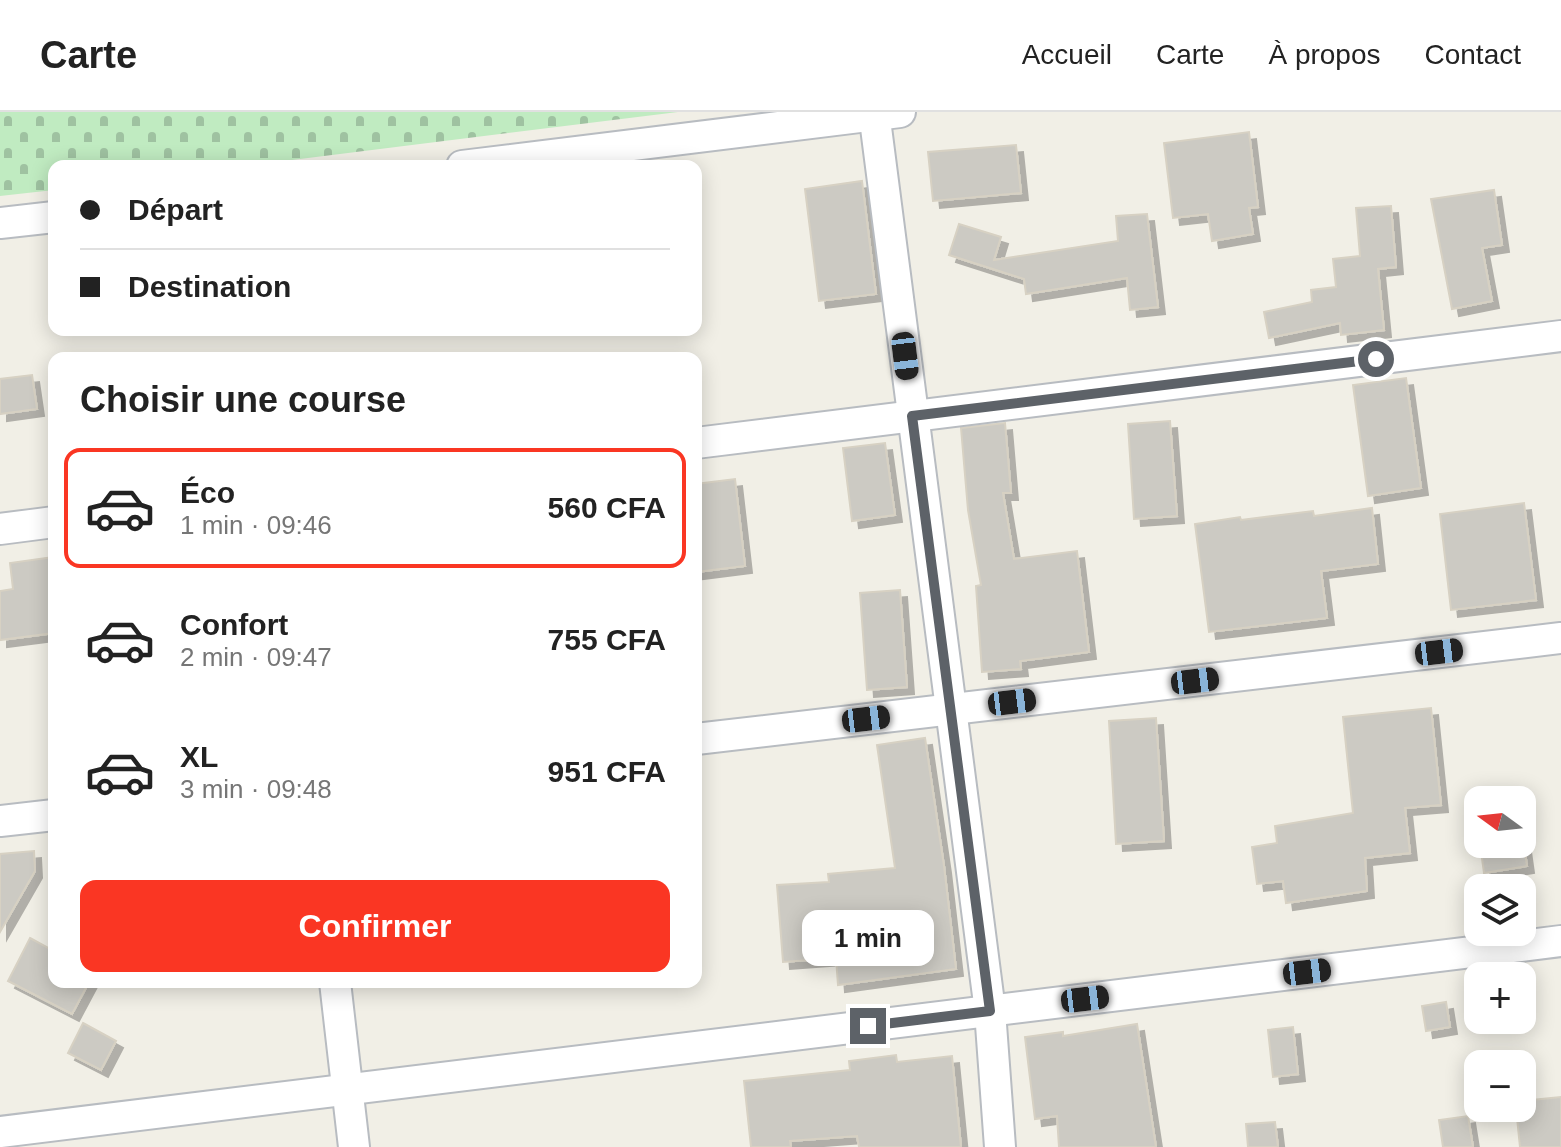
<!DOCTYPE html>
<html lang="fr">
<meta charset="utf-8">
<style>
:root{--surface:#fff;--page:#f6f6f6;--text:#222;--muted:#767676;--line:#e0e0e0;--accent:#fa3623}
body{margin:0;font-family:Arial,sans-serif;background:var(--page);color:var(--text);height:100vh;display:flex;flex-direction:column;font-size:30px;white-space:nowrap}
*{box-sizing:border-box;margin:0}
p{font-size:26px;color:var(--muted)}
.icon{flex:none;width:44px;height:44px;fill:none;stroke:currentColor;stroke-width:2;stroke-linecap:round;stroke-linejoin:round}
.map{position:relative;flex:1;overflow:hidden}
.side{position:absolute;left:48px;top:240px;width:654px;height:636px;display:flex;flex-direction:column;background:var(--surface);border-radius:16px;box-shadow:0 4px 20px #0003}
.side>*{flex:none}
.top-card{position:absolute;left:48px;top:48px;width:654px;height:176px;border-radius:16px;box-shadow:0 4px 20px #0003;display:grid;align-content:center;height:176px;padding:0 32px;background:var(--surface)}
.needle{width:52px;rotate:285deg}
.tools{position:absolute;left:1464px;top:674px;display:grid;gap:16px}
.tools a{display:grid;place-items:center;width:72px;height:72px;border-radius:16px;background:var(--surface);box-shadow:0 4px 20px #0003;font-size:40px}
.end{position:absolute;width:36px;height:36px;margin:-18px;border:10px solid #5d6268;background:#fff;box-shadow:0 0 0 4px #fff}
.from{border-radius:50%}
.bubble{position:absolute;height:56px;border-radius:16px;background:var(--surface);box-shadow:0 4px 20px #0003;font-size:26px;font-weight:700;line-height:56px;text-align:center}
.car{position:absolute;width:24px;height:48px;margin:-24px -12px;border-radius:10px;box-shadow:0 0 6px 2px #0007;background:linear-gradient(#222 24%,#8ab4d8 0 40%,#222 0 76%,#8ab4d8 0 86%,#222 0)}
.top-card b{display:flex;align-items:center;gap:28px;height:76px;font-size:30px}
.top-card b+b{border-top:2px solid var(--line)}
.top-card i{width:20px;height:20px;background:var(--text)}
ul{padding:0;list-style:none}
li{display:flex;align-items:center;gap:24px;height:120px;margin:0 16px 12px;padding:0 16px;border:4px solid transparent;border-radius:16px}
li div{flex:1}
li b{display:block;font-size:30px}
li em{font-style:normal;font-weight:700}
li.selected{border-color:var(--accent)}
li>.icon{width:72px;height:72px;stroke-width:1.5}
h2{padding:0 32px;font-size:36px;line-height:96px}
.button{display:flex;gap:16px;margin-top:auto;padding:16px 32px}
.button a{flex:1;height:92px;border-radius:16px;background:var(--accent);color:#fff;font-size:32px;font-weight:700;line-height:92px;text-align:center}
header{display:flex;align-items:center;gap:48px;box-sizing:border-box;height:112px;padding:0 40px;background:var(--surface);border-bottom:2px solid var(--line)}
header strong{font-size:38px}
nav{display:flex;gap:44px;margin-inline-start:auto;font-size:28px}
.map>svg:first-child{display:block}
.cemetery{fill:url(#cemetery-stones)}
.building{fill:#cccac3;stroke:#d7d1c3;stroke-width:2;filter:url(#shadow)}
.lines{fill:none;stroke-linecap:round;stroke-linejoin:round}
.minor-casing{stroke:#b8bcc1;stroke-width:34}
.minor{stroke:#fff;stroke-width:30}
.route{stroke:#5d6268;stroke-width:10}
</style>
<header>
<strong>Carte</strong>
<nav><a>Accueil</a><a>Carte</a><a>À propos</a><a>Contact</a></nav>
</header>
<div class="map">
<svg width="1561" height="1035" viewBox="0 0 1561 1035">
<defs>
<pattern id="cemetery-stones" width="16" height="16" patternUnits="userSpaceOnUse" patternTransform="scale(2)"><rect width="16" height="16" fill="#c0ebc1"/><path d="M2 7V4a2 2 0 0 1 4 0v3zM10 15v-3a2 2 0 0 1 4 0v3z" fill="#9fc2a1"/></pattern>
<filter id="shadow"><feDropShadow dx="7" dy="7" stdDeviation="0" flood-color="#0004"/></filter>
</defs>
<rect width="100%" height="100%" fill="#f1efe6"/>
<polygon class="cemetery" points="0,0 678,0 243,54 54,54 54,78 0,84"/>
<g class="building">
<polygon points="1249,20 1258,95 1249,96 1253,122 1212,129 1208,102 1173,106 1164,31"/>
<polygon points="1016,33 1021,81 933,89 928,40"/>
<polygon points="862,69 876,182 819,189 805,77"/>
<polygon points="1494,78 1502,133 1482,136 1492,189 1452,197 1431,87"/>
<polygon points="1391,94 1396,155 1378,157 1384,218 1341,223 1340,211 1269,226 1264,200 1312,190 1311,178 1336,175 1333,147 1360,144 1356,96"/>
<polygon points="1147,102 1158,195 1130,198 1127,166 1026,182 1024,167 949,143 959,112 1001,125 994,148 1118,129 1116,104"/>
<polygon points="32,263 37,297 0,302 0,267"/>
<polygon points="1406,266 1421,376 1368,384 1353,273"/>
<polygon points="1170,309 1177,404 1134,407 1128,312"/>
<polygon points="1005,311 1011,381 1003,381 1014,447 1077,439 1089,540 1020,549 1021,557 982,560 976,474 981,473 968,398 961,316"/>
<polygon points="885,331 895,403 852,409 843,336"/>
<polygon points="735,367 745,454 696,460 696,372"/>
<polygon points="1524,391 1536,488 1451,498 1440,402"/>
<polygon points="1372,396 1378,452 1321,459 1327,506 1209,520 1195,412 1240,405 1241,408 1313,399 1314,404"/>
<polygon points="54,445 54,521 0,528 0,479 13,477 10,451"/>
<polygon points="900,478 907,575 867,578 860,481"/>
<polygon points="1431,596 1441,693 1405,696 1410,741 1365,746 1367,779 1286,791 1283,769 1257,772 1252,735 1277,731 1275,714 1353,701 1343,605"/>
<polygon points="1156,606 1164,729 1116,732 1109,609"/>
<polygon points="925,626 944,754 956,857 838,873 836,846 783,850 777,773 829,770 828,762 895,756 877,633"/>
<polygon points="1522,719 1527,754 1484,761 1480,732 1522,732"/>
<polygon points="34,739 35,759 0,820 0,742"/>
<polygon points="30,826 54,839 54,870 89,870 72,902 8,869"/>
<polygon points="1446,890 1450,915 1426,919 1422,894"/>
<polygon points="83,911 116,929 101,958 68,941"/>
<polygon points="1137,912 1156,1035 1059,1035 1057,1004 1035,1007 1025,925 1063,920 1063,924"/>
<polygon points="1293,915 1298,962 1273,965 1268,918"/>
<polygon points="896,943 897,950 952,944 961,1035 859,1035 857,1024 790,1029 791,1035 751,1035 744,969 850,958 849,949"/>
<polygon points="1561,985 1561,1035 1520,1035 1516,996 1522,996 1522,989"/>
<polygon points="1468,1004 1473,1035 1443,1035 1439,1008"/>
<polygon points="1275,1010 1278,1035 1248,1035 1246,1012"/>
</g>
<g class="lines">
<g class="minor-casing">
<g id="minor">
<polyline points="874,0 990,899 1000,1035"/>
<polyline points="462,54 900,0"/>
<polyline points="0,111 54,105"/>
<polyline points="696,331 1561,224"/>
<polyline points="0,417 54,410"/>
<polyline points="696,627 1561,526"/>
<polyline points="0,709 54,703"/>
<polyline points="335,870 354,1035"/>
<polyline points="0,1020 1561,829"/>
</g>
</g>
<use href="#minor" class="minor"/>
</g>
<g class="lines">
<polyline class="route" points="868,914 990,899 912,304 1376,247"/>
</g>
</svg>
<div class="tools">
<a><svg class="needle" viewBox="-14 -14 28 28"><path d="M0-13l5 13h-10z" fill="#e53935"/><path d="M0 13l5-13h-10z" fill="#767676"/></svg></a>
<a><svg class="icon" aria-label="layers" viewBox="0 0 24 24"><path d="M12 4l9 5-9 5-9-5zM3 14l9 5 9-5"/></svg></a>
<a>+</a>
<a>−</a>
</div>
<i class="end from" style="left:1376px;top:247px"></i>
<i class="end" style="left:868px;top:914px"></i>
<div class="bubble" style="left:802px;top:798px;width:132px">1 min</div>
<i class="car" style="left:905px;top:244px;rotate:173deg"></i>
<i class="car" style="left:1439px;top:540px;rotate:83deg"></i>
<i class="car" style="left:1195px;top:569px;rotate:83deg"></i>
<i class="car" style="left:1012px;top:590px;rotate:83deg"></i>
<i class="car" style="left:866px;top:607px;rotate:83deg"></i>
<i class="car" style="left:1307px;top:860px;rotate:83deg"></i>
<i class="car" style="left:1085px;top:887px;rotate:83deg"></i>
<div class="top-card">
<b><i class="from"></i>Départ</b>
<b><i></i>Destination</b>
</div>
<section class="side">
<h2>Choisir une course</h2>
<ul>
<li class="selected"><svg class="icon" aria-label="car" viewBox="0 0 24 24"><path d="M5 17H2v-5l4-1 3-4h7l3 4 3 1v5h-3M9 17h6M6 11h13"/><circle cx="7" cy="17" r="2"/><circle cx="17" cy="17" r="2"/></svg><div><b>Éco</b><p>1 min · 09:46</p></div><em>560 CFA</em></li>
<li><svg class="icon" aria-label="car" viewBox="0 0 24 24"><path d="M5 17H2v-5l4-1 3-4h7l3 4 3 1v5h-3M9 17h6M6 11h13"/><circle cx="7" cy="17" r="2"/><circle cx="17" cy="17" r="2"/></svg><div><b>Confort</b><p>2 min · 09:47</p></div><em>755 CFA</em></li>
<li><svg class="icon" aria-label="car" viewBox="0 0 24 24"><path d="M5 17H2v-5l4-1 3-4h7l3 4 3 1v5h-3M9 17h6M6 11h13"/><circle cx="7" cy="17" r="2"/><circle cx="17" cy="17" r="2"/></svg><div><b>XL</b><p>3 min · 09:48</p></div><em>951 CFA</em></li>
</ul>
<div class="button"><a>Confirmer</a></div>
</section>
</div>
